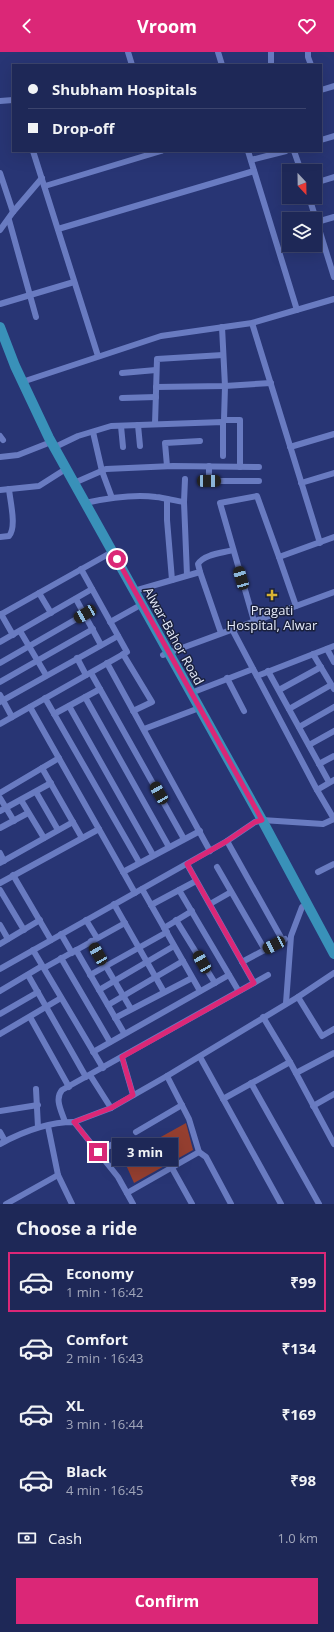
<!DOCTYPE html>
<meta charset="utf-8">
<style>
:root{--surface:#1e2857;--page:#26305d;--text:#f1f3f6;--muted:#a1a6ba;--line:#3c446d;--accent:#db2777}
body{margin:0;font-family:"Open Sans",sans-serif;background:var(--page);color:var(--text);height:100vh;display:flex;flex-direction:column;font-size:15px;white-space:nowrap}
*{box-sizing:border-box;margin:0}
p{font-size:13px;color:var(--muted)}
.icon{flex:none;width:22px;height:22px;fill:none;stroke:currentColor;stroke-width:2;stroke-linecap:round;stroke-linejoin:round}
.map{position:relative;height:1152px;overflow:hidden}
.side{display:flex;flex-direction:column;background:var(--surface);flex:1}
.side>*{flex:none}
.top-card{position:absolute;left:12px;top:12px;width:310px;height:88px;border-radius:0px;box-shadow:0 4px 16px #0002,0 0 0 1px var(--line);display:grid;align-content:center;height:88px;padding:0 16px;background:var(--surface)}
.needle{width:26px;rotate:158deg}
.fabs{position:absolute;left:282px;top:112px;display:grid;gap:8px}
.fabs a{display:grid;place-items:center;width:40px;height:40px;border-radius:0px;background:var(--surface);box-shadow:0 4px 16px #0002,0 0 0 1px var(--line);font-size:20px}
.end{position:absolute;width:18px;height:18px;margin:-9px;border:5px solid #db2777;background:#fff;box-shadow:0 0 0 2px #fff}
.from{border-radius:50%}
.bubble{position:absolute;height:28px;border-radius:0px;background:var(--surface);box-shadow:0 4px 16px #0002,0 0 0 1px var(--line);font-size:13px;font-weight:700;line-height:28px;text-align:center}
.car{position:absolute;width:12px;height:24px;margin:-12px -6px;border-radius:5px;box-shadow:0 0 3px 1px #0007;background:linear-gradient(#222 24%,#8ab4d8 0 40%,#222 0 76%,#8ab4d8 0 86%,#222 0)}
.top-card b{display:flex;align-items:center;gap:14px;height:38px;font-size:15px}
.top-card b+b{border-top:1px solid var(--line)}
.top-card i{width:10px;height:10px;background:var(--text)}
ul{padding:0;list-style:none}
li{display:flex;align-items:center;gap:12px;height:60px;margin:0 8px 6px;padding:0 8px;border:2px solid transparent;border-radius:0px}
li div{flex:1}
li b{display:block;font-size:15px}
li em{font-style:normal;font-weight:700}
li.on{border-color:var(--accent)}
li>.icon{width:36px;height:36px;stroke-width:1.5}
h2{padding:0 16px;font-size:18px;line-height:48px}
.pay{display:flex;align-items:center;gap:10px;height:44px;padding:0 16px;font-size:15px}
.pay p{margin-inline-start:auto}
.action{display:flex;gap:8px;margin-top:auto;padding:8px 16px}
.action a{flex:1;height:46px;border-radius:0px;background:var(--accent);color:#fff;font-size:16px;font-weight:700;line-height:46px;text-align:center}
header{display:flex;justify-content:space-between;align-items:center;height:52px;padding:0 16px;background:var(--accent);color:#fff;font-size:18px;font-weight:700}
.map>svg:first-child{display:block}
.green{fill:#953f30}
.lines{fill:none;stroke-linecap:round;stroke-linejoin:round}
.street{stroke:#697bc1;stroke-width:6}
.primary{stroke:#3991b9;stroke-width:10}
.route{stroke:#db2777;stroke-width:5}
.poi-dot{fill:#d9b334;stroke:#19203d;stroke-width:1.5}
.labels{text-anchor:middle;stroke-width:3;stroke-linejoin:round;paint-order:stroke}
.poi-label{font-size:13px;fill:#e5eafa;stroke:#19203d}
.street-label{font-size:13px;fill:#e5eafa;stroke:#19203d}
</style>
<header><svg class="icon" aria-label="back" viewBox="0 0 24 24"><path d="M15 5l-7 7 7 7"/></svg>Vroom<svg class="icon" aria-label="heart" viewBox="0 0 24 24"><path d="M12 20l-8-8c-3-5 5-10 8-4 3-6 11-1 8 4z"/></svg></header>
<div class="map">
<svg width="334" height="1152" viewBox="0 0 334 1152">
<rect width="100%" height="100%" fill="#283574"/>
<polygon class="green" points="186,1071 193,1098 134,1131 123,1106"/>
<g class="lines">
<g class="street">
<polyline points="128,0 132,13"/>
<polyline points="218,0 222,13"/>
<polyline points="308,0 308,5 311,13"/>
<polyline points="271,13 271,0"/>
<polyline points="321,38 334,34"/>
<polyline points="0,49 13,48"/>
<polyline points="321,88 334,84"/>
<polyline points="33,99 98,304"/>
<polyline points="248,99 297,258"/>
<polyline points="294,99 301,119"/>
<polyline points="251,108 286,99"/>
<polyline points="0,121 13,160"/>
<polyline points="315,131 334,125"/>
<polyline points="45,134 161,99"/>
<polyline points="309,145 334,225"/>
<polyline points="9,168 36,265"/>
<polyline points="317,170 334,165"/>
<polyline points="58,177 254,119"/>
<polyline points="0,178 13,160 42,126"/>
<polyline points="0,252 74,230"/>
<polyline points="252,271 320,491"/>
<polyline points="222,275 225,334 224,368 240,368 240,415"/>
<polyline points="122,321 156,318"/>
<polyline points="22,330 161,284 252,271 334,247"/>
<polyline points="156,335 225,334 271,331"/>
<polyline points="122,346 156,345"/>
<polyline points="155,372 157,307 223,303"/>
<polyline points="138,373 140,394"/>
<polyline points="121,374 123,395"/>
<polyline points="93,380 102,419 112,446"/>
<polyline points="0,384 3,388"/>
<polyline points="55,395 78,384 111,374 223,370 223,404"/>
<polyline points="290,395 334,382"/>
<polyline points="0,405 18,403 46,392"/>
<polyline points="167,414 165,391 200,389"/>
<polyline points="209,414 209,429 259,429"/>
<polyline points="185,427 184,450 187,523"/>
<polyline points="74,431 106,417 173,414 259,415"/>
<polyline points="301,431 334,421"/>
<polyline points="0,438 39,434 61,420"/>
<polyline points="167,447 167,468 172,528"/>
<path d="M85,451C108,446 133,442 156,445C166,446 175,449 184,450"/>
<path d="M0,485L9,484C17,475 10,449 9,437"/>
<polyline points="200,520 221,581"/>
<path d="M134,539L200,520L198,512C204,502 223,501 233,498"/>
<polyline points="39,541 51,561"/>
<polyline points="76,547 101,593"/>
<polyline points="296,554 279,505 334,485"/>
<polyline points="1,562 13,583"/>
<polyline points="0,563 112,500"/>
<polyline points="254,569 220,451 257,444 279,505"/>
<polyline points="110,570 137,555"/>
<polyline points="232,577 317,738 334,767"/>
<polyline points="20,579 46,623"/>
<polyline points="0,590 92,537"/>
<polyline points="327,597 334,610"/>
<polyline points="123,602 152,650 133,659"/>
<polyline points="313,602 334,637"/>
<polyline points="163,603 334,540"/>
<polyline points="77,606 86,623"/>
<polyline points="0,611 85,562"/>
<polyline points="107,611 210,799"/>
<polyline points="268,619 329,730"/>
<polyline points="91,621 184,787"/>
<polyline points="257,624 334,594"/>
<polyline points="227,626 244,659"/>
<polyline points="0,630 93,577"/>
<polyline points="279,638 321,615"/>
<polyline points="191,641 253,617"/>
<polyline points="0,643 12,665"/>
<polyline points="85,645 169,795"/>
<polyline points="45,646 139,810"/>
<polyline points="0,650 118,584"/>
<polyline points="69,654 153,803"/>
<polyline points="30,655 135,841"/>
<polyline points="289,657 331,633"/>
<polyline points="54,662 100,637"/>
<polyline points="0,672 127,600 81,517"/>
<polyline points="299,675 334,655"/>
<polyline points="144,677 194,658"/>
<polyline points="309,693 334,679"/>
<polyline points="319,712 334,704"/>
<polyline points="42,716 82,786"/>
<polyline points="317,738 334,728"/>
<polyline points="36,740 58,778"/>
<polyline points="0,741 59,706"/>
<polyline points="0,746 14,769"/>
<polyline points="21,748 44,786"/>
<polyline points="0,759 51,731"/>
<polyline points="0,776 28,761"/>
<polyline points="227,789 283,889"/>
<polyline points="0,801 4,809"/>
<polyline points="0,811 73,770"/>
<polyline points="187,812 254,931"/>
<polyline points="217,815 265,898"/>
<polyline points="123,820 200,779"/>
<polyline points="318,820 334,812"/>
<polyline points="13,823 51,888"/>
<polyline points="0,831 99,777"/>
<polyline points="142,837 200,939"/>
<polyline points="0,838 24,878"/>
<polyline points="179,838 238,938"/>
<polyline points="114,852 164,940"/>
<polyline points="210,852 231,840"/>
<polyline points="151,853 196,829"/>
<polyline points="86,868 97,886"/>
<polyline points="176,868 215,931"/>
<polyline points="0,873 8,887"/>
<polyline points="164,876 192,859"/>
<polyline points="61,882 72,901"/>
<polyline points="91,889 131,957"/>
<polyline points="0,892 40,868"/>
<polyline points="33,898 103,1016"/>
<polyline points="76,898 124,981"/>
<polyline points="61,906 110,990"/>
<polyline points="242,910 285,887"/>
<polyline points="44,916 125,871"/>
<polyline points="0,917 227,789 255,770 262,768 323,772 334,767"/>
<polyline points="28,923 86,1025"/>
<polyline points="90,923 167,880"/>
<polyline points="99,938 174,894"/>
<polyline points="0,939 42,914"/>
<polyline points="298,945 322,984 334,977"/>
<polyline points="286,951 291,884 302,855"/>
<polyline points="108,953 183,909"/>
<polyline points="0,962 38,940"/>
<polyline points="30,965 69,1035"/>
<polyline points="263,965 290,1010 334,1092"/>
<polyline points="115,966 192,926"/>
<polyline points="0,982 61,946"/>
<polyline points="93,1000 229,923"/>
<polyline points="122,1005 133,1043"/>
<polyline points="200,1005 281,1152"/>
<polyline points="296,1021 334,1001"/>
<polyline points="90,1023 111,1056"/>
<polyline points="251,1031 319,1152"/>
<polyline points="36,1037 38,1075"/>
<polyline points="223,1047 290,1010"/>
<polyline points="313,1054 334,1042"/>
<polyline points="0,1059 38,1053"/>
<path d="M65,1070C62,1060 54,1047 62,1038L268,923"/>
<polyline points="74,1070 111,1056 167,1024"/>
<polyline points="48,1074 58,1123 72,1152"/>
<polyline points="0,1080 5,1089"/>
<polyline points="136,1080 182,1053"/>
<path d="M0,1092C22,1080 49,1070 74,1070L118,1125L133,1152"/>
<polyline points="98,1100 117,1090"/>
<polyline points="199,1100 206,1105 231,1152"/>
<polyline points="172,1116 192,1152"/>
<polyline points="127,1141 199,1100 189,1067 167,1024 298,945 334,921"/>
<polyline points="6,1152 58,1123"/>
</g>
<polyline class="primary" points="0,275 15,314 49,386 262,768 334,902"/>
</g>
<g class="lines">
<polyline class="route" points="98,1100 74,1070 111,1056 133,1043 122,1005 254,931 187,812 227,789 255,770 262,768 117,507"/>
</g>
<path class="poi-dot" d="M270 537h4v4h4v4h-4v4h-4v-4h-4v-4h4z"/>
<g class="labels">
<g class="poi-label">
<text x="272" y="563">Pragati<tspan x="272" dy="15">Hospital, Alwar</tspan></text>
</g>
<g class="street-label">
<text transform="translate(174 584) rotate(61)" y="5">Alwar-Bahor Road</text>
</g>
</g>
</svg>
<div class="fabs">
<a><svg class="needle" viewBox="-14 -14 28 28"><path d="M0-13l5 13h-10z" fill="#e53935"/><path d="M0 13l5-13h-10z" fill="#a1a6ba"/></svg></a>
<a><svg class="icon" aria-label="layers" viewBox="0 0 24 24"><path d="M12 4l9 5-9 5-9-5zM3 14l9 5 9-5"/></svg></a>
</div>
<i class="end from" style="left:117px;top:507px"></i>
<i class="end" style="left:98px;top:1100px"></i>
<div class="bubble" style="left:112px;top:1086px;width:66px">3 min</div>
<i class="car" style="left:209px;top:429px;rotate:90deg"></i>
<i class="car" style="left:241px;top:526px;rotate:344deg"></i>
<i class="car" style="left:85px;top:562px;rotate:240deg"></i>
<i class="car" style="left:159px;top:741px;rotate:330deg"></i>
<i class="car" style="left:274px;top:893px;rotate:243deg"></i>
<i class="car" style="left:98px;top:902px;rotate:330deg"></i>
<i class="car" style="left:202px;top:910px;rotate:330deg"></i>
<div class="top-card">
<b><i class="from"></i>Shubham Hospitals</b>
<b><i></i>Drop-off</b>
</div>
</div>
<section class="side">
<h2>Choose a ride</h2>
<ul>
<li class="on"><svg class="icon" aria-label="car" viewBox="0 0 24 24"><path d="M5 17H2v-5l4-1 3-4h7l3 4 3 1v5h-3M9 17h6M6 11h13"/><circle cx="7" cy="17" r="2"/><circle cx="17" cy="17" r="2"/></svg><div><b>Economy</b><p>1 min · 16:42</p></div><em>₹99</em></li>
<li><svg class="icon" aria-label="car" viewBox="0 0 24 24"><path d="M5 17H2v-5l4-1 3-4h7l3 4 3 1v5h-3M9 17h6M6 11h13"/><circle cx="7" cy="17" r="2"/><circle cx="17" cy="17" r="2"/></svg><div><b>Comfort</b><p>2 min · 16:43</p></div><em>₹134</em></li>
<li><svg class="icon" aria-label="car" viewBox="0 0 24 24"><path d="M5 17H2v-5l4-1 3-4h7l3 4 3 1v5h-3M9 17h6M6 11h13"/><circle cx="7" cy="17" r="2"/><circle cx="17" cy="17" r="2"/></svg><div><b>XL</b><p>3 min · 16:44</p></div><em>₹169</em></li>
<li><svg class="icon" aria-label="car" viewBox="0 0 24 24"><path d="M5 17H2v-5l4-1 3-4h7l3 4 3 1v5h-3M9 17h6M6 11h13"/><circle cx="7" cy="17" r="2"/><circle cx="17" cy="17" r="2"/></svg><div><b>Black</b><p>4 min · 16:45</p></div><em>₹98</em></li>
</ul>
<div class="pay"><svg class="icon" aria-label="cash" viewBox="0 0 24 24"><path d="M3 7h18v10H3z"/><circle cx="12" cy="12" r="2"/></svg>Cash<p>1.0 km</p></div>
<div class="action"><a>Confirm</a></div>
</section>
